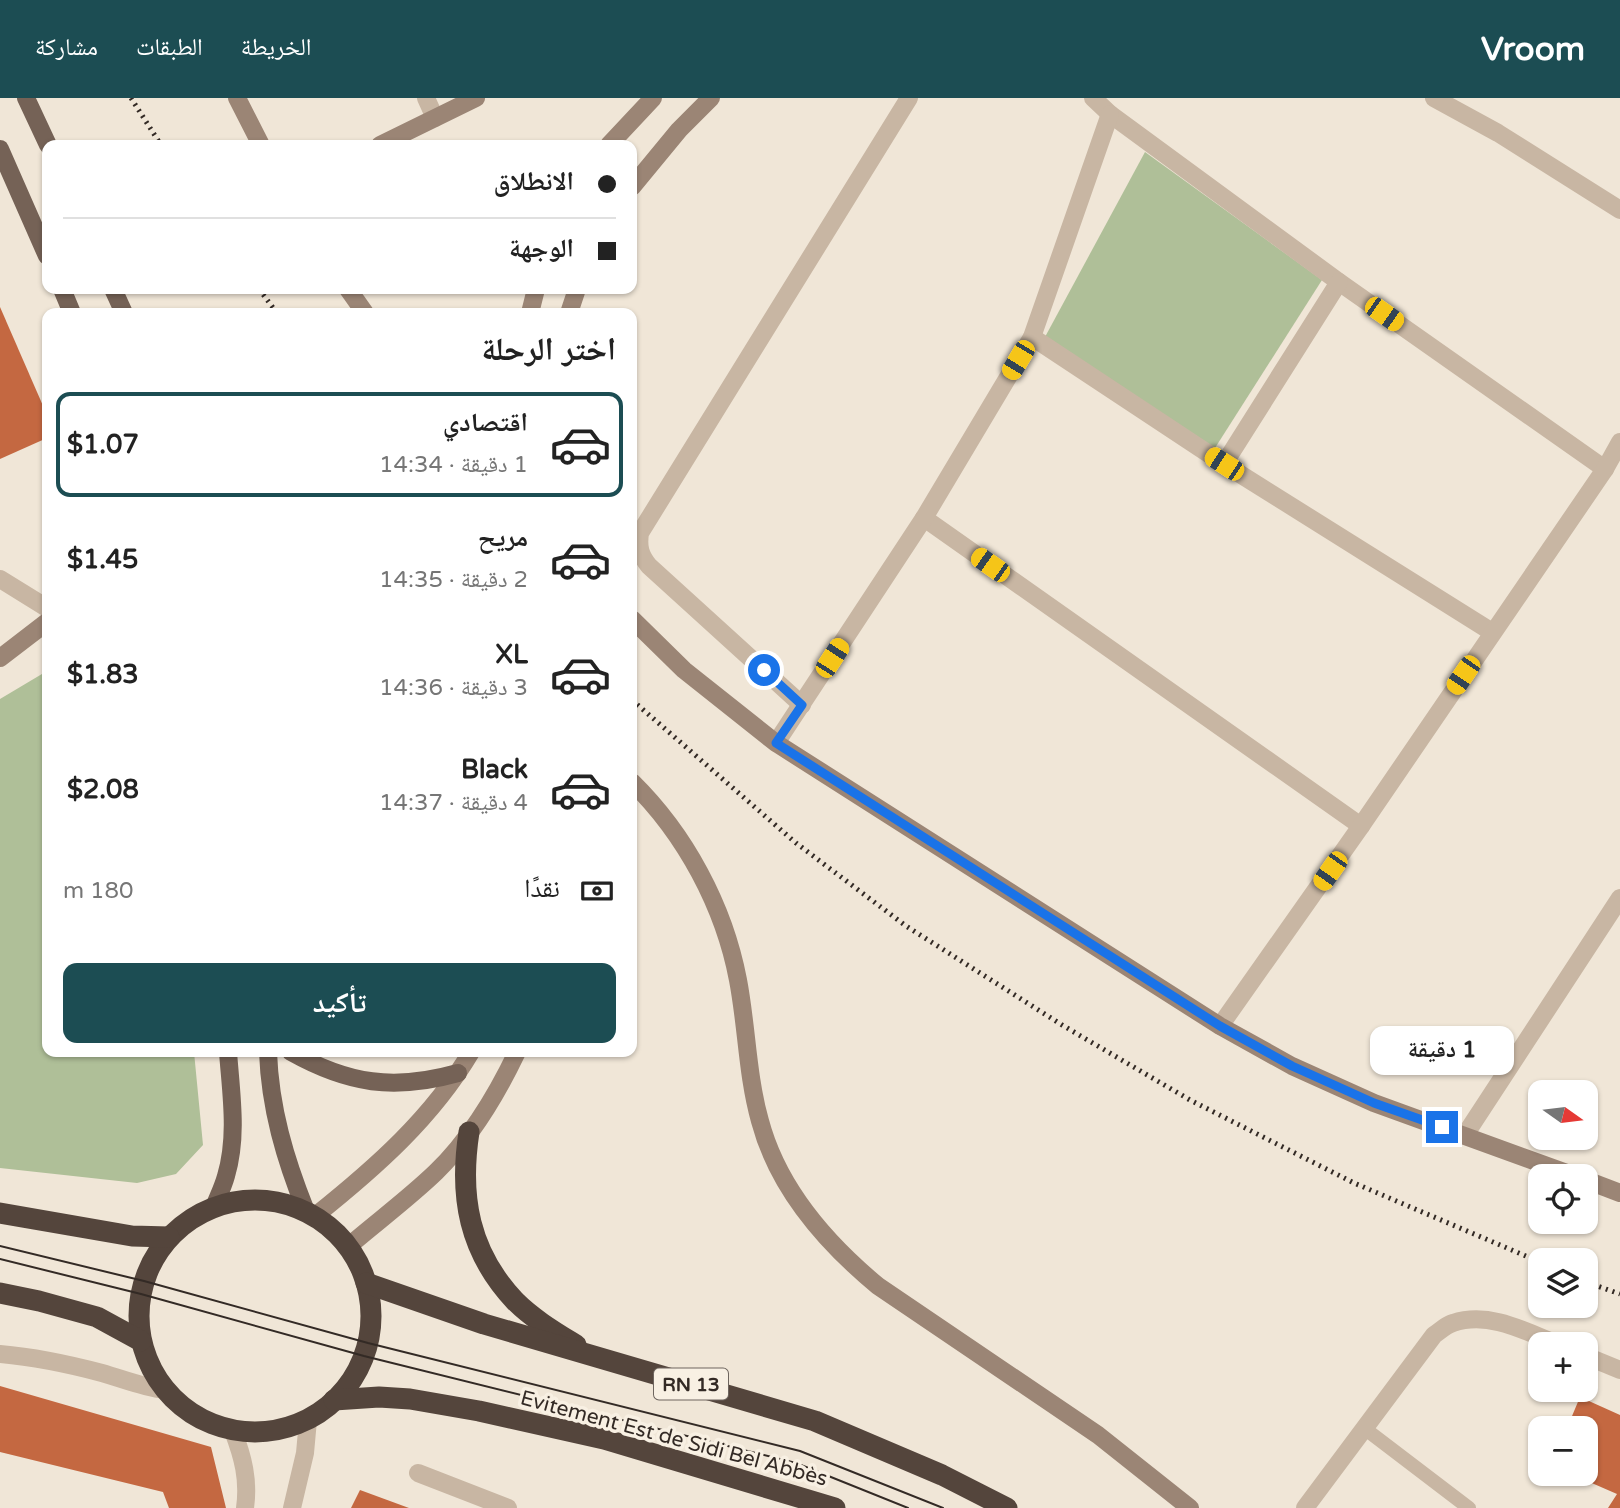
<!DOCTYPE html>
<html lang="ar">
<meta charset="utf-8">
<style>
:root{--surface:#fff;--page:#f2f2f2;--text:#222;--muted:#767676;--line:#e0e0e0;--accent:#1c4d53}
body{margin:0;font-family:"Varela Round","Noto Naskh Arabic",sans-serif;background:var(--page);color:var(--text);direction:rtl;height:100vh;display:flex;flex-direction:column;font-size:26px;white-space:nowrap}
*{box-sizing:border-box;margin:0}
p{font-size:23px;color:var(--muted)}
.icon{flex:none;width:38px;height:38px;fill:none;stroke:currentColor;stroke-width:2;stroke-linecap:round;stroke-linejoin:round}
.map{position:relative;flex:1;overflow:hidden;direction:ltr}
.side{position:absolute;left:42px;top:210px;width:595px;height:749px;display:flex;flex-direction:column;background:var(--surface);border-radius:14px;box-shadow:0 2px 5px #0004;direction:rtl}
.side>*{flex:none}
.banner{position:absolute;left:42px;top:42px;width:595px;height:154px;border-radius:14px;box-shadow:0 2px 5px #0004;direction:rtl;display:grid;align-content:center;height:154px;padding:0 21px;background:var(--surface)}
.needle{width:46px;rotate:104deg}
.buttons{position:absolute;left:1528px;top:982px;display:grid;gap:14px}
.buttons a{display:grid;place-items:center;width:70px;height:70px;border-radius:14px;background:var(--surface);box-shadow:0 2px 5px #0004;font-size:35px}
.end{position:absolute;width:32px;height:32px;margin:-16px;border:9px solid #1a73e8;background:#fff;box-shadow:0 0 0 4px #fff}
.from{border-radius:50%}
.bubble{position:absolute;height:49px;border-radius:14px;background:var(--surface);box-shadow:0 2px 5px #0004;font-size:23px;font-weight:700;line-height:49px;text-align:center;direction:rtl}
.car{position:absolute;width:21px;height:42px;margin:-21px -10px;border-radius:9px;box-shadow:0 0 5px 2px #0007;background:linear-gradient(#f5c518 24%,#345 0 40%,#f5c518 0 76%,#345 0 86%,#f5c518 0)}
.banner b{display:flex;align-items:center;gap:24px;height:66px;font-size:26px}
.banner b+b{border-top:2px solid var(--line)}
.banner i{width:18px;height:18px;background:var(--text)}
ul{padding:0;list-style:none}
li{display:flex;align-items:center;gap:21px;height:105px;margin:0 14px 10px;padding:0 7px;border:4px solid transparent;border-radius:14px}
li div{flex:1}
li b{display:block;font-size:26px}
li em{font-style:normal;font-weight:700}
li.active{border-color:var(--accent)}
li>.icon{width:63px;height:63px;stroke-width:1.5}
h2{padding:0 21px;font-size:32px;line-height:84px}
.pay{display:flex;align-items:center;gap:18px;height:77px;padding:0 21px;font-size:26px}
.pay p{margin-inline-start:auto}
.primary-button{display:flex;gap:14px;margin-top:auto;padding:14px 21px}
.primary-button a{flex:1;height:80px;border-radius:14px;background:var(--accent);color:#fff;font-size:28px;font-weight:700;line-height:80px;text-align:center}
header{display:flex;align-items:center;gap:42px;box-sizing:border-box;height:98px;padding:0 35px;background:var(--accent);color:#fff}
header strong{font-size:33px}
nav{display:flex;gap:38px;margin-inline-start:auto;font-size:24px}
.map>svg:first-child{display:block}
.green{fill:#afbf98}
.building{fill:#c46841}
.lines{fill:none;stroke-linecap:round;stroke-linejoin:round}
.lane{stroke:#c8b6a3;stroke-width:14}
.street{stroke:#c8b6a3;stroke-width:18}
.secondary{stroke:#9b8575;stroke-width:18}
.primary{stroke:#756256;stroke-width:18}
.highway{stroke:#54453c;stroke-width:21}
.tram{stroke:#332a25;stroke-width:2}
.rail{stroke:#332a25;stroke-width:5;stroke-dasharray:2 5;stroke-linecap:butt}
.route{stroke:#1a73e8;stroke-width:9}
.labels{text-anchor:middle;stroke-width:7;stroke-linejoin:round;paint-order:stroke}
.shield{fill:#f8f0e3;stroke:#6e655e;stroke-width:2}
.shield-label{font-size:19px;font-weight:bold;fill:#332a25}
.street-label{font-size:21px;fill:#332a25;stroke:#f8f0e3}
</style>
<header>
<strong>Vroom</strong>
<nav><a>الخريطة</a><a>الطبقات</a><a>مشاركة</a></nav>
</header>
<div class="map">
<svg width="1620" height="1410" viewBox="0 0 1620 1410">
<rect width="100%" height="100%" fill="#f0e6d7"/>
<g class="green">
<polygon points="1145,54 1322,182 1215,350 1045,239"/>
<polygon points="47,573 47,954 194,954 203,1047 176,1076 137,1085 0,1070 0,601"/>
</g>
<g class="building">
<polygon points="0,209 47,317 47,340 0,361"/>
<polygon points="0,1288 211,1349 226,1410 169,1410 163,1394 0,1354"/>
<polygon points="1580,1299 1620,1317 1620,1410 1608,1410 1617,1396 1571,1376 1586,1376 1586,1330 1567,1330"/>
<polygon points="360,1392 409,1410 351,1410"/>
</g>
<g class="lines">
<polyline class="lane" points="1364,1330 1469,1410"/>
<g class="street">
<polyline points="426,0 435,20"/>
<polyline points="1093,0 1110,16 1339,184 1605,371"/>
<polyline points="1434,0 1498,35 1620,112"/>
<polyline points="1032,239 1224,366 1492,534"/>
<polyline points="1224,366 1339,184"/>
<polyline points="924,420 1361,728"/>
<polyline points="0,481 47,510"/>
<path d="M802,607L649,468C640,457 638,449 640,435L909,0"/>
<polyline points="776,645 924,420 1032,239 1110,16"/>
<polyline points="1220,928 1361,728 1605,371 1620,344"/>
<polyline points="1465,1037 1620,800"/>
<path d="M0,1256C34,1259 68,1266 102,1275C123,1281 142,1289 165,1292"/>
<polyline points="1586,1258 1620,1272"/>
<path d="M233,1333C243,1359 249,1382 245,1410"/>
<polyline points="418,1375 508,1410"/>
<polyline points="292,1410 305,1355 308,1322"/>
<path d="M1305,1410L1434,1237C1440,1233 1446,1227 1453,1225C1489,1213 1525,1233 1557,1246"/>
</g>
<g class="secondary">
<polyline points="237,0 261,47"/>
<polyline points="380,47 476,0"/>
<polyline points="609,47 653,0"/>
<polyline points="632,89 679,32 711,0"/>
<polyline points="348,191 365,215"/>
<polyline points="530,215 536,191"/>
<polyline points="569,215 577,191"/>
<polyline points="632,521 684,572 776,645 1220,928 1292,968 1374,1005 1575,1078"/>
<polyline points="0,560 47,524"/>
<path d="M632,684C685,736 724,808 738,882C747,929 747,977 760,1023C778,1091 826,1145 878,1188L1098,1337L1190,1410"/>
<polyline points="1586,1082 1620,1095"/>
<path d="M315,1118C375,1070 432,1020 471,954"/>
<path d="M350,1147C378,1123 409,1100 436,1074C470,1041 497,996 517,954"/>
</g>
<g class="primary">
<polyline points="26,0 48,47"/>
<polyline points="0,51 47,158"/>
<polyline points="62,191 72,215"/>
<polyline points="113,191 124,215"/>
<path d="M268,954C270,1010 285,1061 306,1113"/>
<path d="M291,954C348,986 394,993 458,975"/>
<path d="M214,1109C218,1099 223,1089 226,1078C238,1038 231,995 228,954"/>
</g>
<g class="highway">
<path d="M469,1034C459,1099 469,1154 515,1203C533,1221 555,1234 576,1247"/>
<circle cx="255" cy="1218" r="116"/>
<polyline points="0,1115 132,1138 169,1139"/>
<polyline points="366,1185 484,1226 815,1323 942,1377 1007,1410"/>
<polyline points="0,1195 39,1203 97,1219 141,1243"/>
<polyline points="334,1302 379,1299 410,1301 479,1313 604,1341 835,1410"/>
</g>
<g class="tram">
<polyline points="0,1148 144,1183 368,1245 800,1353 943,1410"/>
<polyline points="0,1161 141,1196 364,1258 796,1365 908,1410"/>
</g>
<g class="rail">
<polyline points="131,0 161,47"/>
<polyline points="259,191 277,215"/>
<polyline points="632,602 796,745 906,828 1062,927 1190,1002 1354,1085 1540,1164"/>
<polyline points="1586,1184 1620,1196"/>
</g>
</g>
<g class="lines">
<polyline class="route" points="764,572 802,607 776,645 1220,928 1292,968 1374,1005 1442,1029"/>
</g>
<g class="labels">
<rect class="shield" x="654" y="1270.5" width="74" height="31" rx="5"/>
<g class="shield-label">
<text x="691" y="1293">RN 13</text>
</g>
<g class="street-label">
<text transform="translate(674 1340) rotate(15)" y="7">Evitement Est de Sidi Bel Abbès</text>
</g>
</g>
</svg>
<div class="buttons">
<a><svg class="needle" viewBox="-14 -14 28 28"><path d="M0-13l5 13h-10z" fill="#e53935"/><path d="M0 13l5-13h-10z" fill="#767676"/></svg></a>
<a><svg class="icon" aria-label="locate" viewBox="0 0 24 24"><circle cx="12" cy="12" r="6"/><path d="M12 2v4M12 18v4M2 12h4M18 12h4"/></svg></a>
<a><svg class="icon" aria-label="layers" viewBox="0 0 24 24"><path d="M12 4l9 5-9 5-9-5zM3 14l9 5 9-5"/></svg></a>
<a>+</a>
<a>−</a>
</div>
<i class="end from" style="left:764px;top:572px"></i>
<i class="end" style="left:1442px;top:1029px"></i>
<div class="bubble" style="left:1370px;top:928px;width:144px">1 دقيقة</div>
<i class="car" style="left:1384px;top:216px;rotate:125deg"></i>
<i class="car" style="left:1018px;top:262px;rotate:211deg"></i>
<i class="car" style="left:1224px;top:366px;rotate:303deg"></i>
<i class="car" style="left:990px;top:467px;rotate:305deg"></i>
<i class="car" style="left:832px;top:560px;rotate:33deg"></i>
<i class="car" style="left:1463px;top:577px;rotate:214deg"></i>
<i class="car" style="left:1330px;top:773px;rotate:215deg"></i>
<div class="banner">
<b><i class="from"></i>الانطلاق</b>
<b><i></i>الوجهة</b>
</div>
<section class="side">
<h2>اختر الرحلة</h2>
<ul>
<li class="active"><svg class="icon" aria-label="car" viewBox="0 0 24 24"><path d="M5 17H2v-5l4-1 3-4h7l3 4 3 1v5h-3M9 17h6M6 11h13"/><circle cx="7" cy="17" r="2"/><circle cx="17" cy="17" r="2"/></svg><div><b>اقتصادي</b><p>1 دقيقة · 14:34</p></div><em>$1.07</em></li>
<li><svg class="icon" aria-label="car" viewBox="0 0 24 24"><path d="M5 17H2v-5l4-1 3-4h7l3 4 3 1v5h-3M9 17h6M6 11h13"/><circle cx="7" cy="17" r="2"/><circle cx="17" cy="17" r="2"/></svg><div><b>مريح</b><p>2 دقيقة · 14:35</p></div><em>$1.45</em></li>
<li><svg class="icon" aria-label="car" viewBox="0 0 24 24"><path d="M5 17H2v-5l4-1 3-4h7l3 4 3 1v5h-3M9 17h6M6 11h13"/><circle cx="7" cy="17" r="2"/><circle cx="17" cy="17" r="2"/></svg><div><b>XL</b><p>3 دقيقة · 14:36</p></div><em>$1.83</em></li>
<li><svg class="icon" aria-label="car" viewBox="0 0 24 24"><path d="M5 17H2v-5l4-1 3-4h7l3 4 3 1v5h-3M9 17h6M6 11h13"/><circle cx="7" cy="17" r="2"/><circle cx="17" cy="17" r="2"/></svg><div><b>Black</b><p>4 دقيقة · 14:37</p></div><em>$2.08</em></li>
</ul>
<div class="pay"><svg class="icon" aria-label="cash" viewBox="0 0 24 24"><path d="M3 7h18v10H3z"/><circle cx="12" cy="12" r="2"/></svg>نقدًا<p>180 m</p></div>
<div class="primary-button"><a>تأكيد</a></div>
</section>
</div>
